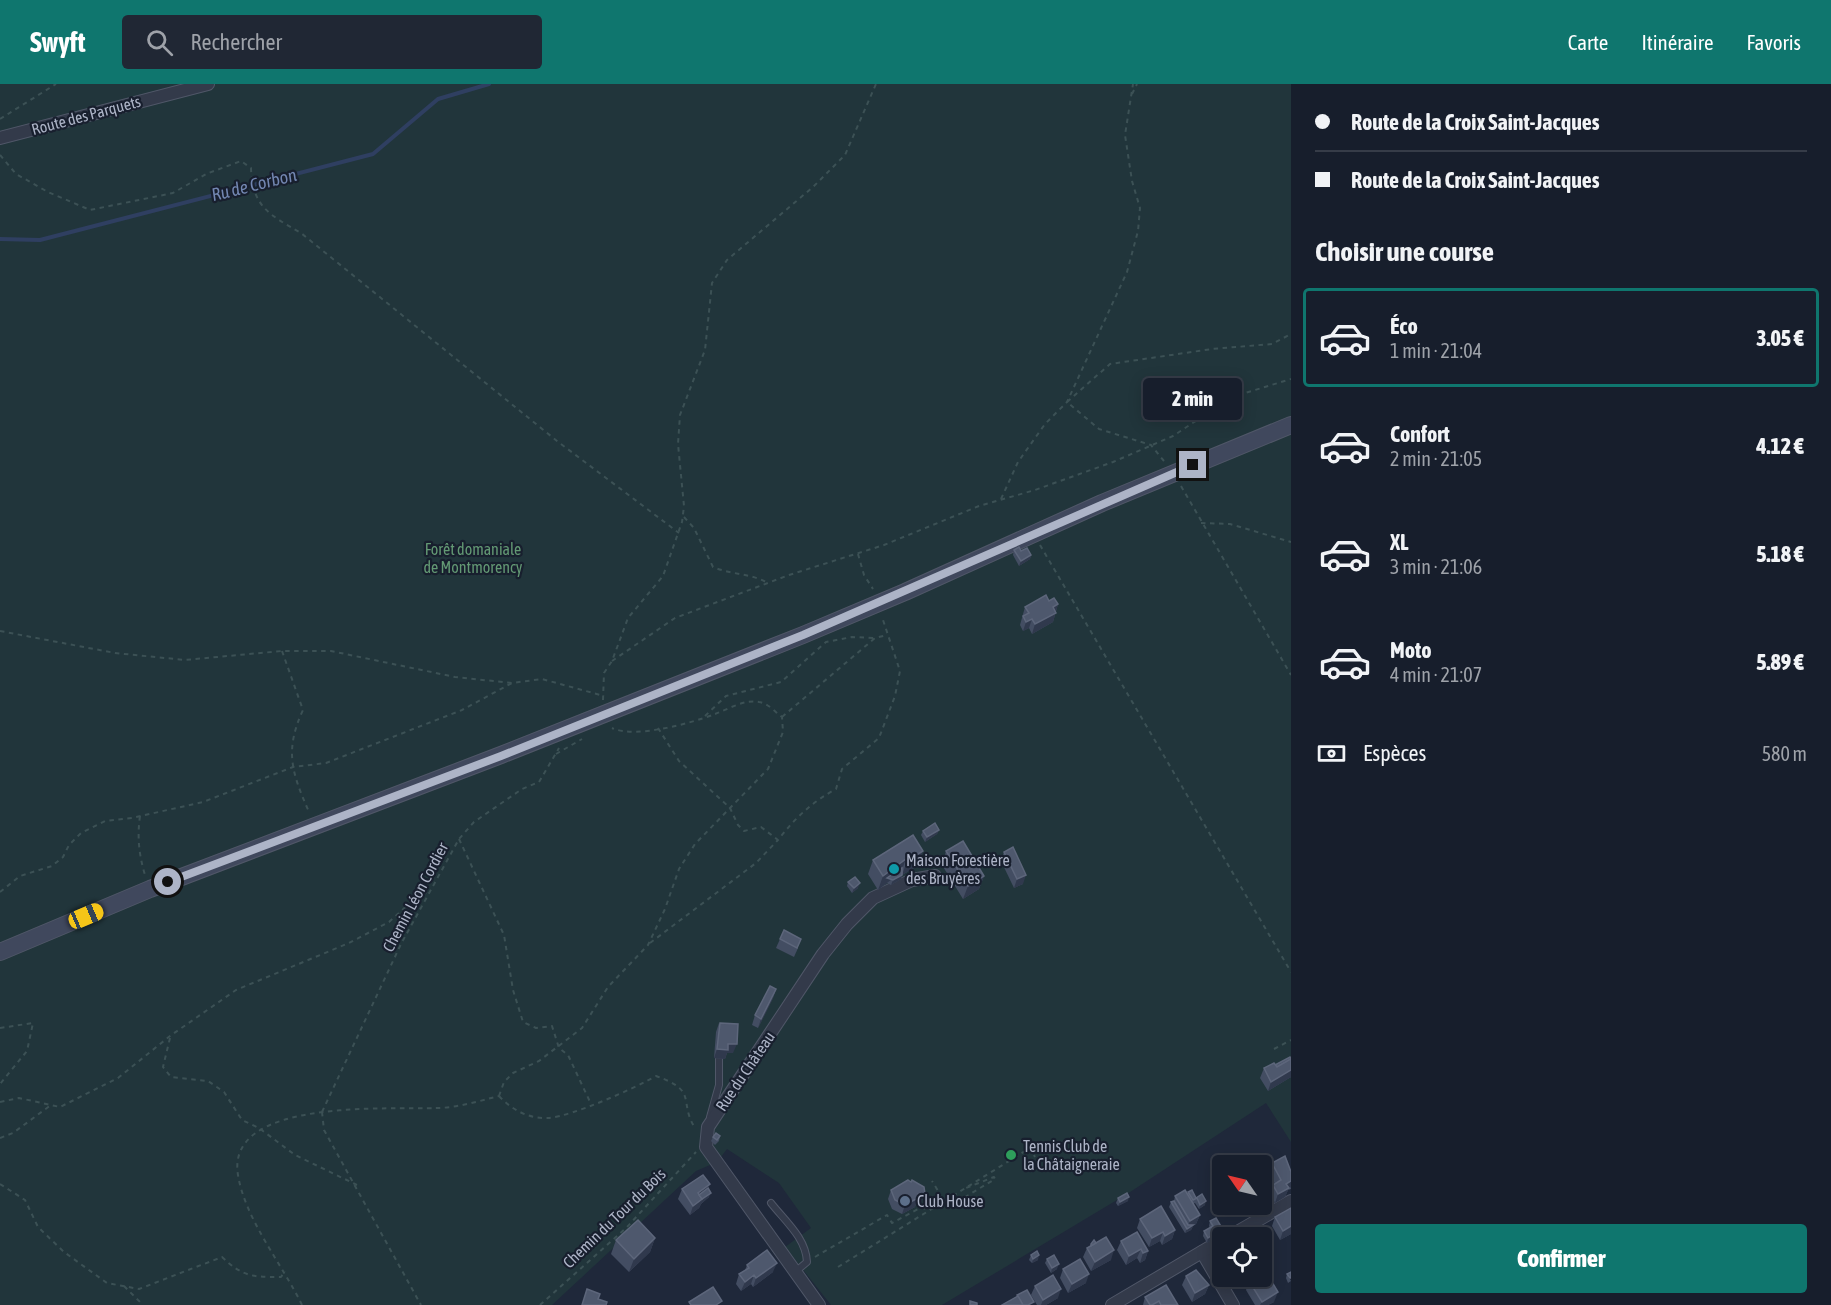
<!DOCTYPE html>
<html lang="fr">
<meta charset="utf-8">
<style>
:root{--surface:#171e2c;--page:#202734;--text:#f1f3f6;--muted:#9ea2a9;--line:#363c48;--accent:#0f766e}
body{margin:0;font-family:"Asap Condensed",sans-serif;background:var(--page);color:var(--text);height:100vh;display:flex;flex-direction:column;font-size:22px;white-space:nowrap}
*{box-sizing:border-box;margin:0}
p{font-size:20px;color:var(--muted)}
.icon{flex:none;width:33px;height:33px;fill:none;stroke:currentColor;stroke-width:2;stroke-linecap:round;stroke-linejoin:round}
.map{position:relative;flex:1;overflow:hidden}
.side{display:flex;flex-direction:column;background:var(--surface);width:540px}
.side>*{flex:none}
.guide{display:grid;align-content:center;height:132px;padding:0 24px;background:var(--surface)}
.needle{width:39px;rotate:304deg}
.fabs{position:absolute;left:1212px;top:1071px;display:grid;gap:12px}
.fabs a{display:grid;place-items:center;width:60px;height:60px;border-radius:6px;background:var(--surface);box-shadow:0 3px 15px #0003,0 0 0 2px var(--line);font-size:30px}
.end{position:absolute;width:27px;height:27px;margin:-14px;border:8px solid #adb4c7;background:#111;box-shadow:0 0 0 3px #111}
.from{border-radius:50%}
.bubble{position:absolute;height:42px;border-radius:6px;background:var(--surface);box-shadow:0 3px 15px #0003,0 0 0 2px var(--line);font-size:20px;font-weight:800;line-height:42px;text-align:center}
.car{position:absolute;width:18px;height:36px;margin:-18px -9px;border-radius:8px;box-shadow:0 0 4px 2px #0007;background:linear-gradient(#f5c518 24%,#345 0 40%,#f5c518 0 76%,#345 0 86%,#f5c518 0)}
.guide b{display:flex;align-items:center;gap:21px;height:57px;font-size:22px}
.guide b+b{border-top:2px solid var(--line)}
.guide i{width:15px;height:15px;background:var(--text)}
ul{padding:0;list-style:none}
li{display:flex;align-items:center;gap:18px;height:99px;margin:0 12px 9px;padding:0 12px;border:3px solid transparent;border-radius:6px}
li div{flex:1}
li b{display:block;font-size:22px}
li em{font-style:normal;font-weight:800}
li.active{border-color:var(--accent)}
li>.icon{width:54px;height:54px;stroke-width:1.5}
h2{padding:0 24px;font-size:27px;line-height:72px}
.pay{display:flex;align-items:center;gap:15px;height:66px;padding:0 24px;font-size:22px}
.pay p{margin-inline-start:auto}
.cta{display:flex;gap:12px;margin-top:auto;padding:12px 24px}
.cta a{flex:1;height:69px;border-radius:6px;background:var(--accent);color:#fff;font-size:24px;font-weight:800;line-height:69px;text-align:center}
header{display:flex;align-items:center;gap:36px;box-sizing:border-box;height:84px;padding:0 30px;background:var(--accent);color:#fff}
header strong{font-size:28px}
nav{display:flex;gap:33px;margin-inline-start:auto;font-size:21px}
.search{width:420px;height:54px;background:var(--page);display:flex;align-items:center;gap:15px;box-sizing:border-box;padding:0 21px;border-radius:6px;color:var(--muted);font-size:22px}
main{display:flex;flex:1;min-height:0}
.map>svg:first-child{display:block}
.green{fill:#21353b}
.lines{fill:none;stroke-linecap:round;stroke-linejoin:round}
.stream{stroke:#2f3f61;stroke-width:4}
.lane-casing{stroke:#505768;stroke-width:8}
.street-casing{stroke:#505768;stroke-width:14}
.secondary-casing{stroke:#505768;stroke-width:18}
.path{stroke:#3c5155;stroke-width:2;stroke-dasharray:4.5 4.5;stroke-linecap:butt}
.lane{stroke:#333a4a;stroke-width:6}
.street{stroke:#333a4a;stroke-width:12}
.secondary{stroke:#40485d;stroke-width:16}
.wall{fill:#434d62}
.shaded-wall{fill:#30394d}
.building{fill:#4e586d;stroke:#5d667b;stroke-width:1.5}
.route{stroke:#adb4c7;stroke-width:8}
.culture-dot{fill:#0f9aa8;stroke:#181f2e;stroke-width:2}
.leisure-dot{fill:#2e9e5b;stroke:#181f2e;stroke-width:2}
.service-dot{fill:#5c6f8a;stroke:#181f2e;stroke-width:2}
.labels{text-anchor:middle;stroke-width:4.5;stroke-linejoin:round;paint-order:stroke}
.street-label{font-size:16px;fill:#adb4c7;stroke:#181f2e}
.park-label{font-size:16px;fill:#639974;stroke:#181f2e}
.poi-label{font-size:16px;fill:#adb4c7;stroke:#181f2e;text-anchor:start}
.water-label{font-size:18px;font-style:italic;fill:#7387b2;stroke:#181f2e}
</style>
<header>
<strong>Swyft</strong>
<div class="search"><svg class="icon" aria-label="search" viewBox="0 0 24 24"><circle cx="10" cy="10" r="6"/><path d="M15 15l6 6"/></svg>Rechercher</div>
<nav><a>Carte</a><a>Itinéraire</a><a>Favoris</a></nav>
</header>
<main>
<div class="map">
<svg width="1291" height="1221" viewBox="0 0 1291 1221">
<rect width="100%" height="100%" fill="#1f283a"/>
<polygon class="green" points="0,0 1291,0 1291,1058 1266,1019 1127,1110 942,1221 831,1221 785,1163 811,1144 779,1099 727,1065 717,1078 696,1087 552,1221 0,1221"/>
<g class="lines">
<polyline class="stream" points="0,155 40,156 373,70 438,15 489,0"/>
<g class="lane-casing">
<g id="lane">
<polyline points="710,1033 719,1001 719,975"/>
<path d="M771,1119C785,1137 806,1154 807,1178L795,1188"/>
</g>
</g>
<g class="street-casing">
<g id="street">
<polyline points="0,54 208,0"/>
<polyline points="1227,1154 1291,1117"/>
<polyline points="1202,1168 1233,1221"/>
<polyline points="819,1221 706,1063 708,1043 823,870 847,840 873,814 912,796 935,792"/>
<polyline points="1112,1221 1222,1156"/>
</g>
</g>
<g class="secondary-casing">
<polyline id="secondary" points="0,868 150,805 501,671 803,551 905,508 1102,419 1291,341"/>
</g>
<g class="path">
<polyline points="1132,10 1137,0"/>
<polyline points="0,35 56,0"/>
<path d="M0,71L16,90L48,108L90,126L173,109L206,90L241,77L251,84C252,123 270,131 301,149L557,357L679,449"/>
<polyline points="1164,377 1151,361 1099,345 1067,318 1110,280 1212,265 1272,260 1291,250"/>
<polyline points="1181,402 1291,591"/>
<polyline points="1001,415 1018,378 1045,340 1067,318 1127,188 1138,147 1140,124 1132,97 1125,51 1133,0"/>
<path d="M684,433L694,444L713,483C732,491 750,489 768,499"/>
<polyline points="1201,439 1230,440 1291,458"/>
<polyline points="1040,461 1291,888"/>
<polyline points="858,470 864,491 873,505"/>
<polyline points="0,547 115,569 185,576 282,567 331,567 455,593 512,599 542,595 604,612"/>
<path d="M282,567L303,626C284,667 292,689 309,728"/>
<polyline points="612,577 675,534 789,491 884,461 979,422 1035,406 1113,378 1173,352 1232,313 1291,295"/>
<polyline points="603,616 604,589 612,577 628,534 663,492 682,438 684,422 678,360 680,331 705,266 712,199 727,176 813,103 845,71 876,0"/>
<polyline points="705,632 726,612 781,598 826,558 852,553 875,554"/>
<polyline points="782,633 875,554 887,551"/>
<path d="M658,644L679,677L730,724L738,741L744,747L761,743L778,756C795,734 812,718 836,705L842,685L879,654L895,612L900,587L882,533"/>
<polyline points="556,670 582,655"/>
<path d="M140,732C137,753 139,771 145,791"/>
<polyline points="459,755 504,851 513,906 523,938 536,944 552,942 559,964 568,971 591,1020"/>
<polyline points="0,808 20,792 52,782 63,773 69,761 81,749 105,737 132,734 203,718 293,683 326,679 462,626 512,599"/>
<polyline points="650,859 756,779 778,756"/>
<polyline points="0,944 33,939 27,967 0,1000"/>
<polyline points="170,954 163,983 171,993 208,997 224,1008 242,1036 259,1044 295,1071 357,1101"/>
<polyline points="1274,965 1291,956"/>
<path d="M499,1012L504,998L513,989L539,977L582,944L608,903L648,861L665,825L679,785L695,760L768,685L783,648L782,633C775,628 768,619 759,618C744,615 729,625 715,630C692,639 635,655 612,644"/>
<path d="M499,1012C512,1026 529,1035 548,1034C573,1032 633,1005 656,992C699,1007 678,1017 695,1044"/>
<polyline points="0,1018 19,1014 60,1023 118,994 170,952 236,906 349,859 389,838 411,818 427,808"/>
<polyline points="322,1028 401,860 459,755 474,738 522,705 539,698 559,664"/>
<polyline points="322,1028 324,1046 421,1221"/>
<polyline points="0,1054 13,1049 51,1021"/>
<path d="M0,1100L25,1116L38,1143L64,1168L107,1199L139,1205L222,1173C243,1193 252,1193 281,1193L285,1187"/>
<polyline points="957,1118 995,1095 994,1093 966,1104"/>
<polyline points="922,1123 940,1110 932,1097"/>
<polyline points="815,1173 887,1131 892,1139 922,1123 925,1125"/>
<polyline points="838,1183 1030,1064 1035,1073"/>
<polyline points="124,1202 143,1221"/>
<path d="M302,1221C282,1180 245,1135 238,1091C225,1013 392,1026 436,1024C457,1024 479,1017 499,1012"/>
<polyline points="540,1221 627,1143 696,1068"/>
</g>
<use href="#lane" class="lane"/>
<use href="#street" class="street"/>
<use href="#secondary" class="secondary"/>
</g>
<g class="wall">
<polygon points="1014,466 1021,467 1031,471 1030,475 1019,482 1013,471"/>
<polygon points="1049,517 1058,520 1053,538 1032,550 1029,544 1023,547 1020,541 1025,523"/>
<polygon points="939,746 937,750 925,758 921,751 923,747"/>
<polygon points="913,751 919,781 902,791 901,795 891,801 887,799 878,806 868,790 873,776"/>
<polygon points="946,767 984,792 979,805 963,815 942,781"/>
<polygon points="1004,768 1023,800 1014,804 1001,777"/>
<polygon points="848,798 858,804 852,809 847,802"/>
<polygon points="780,855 798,864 794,873 776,864"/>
<polygon points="776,905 773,914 758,944 752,941 755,931"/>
<polygon points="719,939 733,969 727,969 725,975 714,974 716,948"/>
<polygon points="1291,975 1291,993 1268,1007 1260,994 1264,984 1275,981"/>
<polygon points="720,1052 719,1057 715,1061 711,1057 713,1053"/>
<polygon points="1272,1079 1291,1088 1291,1105 1288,1106 1285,1113 1275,1119 1270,1110 1273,1101 1275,1100 1268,1089"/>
<polygon points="708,1104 709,1113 701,1120 699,1124 690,1131 678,1115 682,1105"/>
<polygon points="891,1106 921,1119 916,1119 915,1123 902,1130 892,1125 888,1115"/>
<polygon points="1188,1108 1196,1114 1205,1121 1199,1125 1195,1119 1193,1120 1200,1131 1196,1140 1193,1142 1191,1146 1185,1149 1169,1123 1171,1118 1174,1117 1175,1112 1188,1110"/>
<polygon points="1213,1109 1234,1123 1218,1132 1210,1119"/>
<polygon points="1118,1114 1128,1117 1118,1122 1116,1119"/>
<polygon points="1291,1124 1291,1150 1280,1156 1272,1142 1275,1133"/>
<polygon points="1140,1135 1175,1146 1172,1155 1162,1161 1160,1157 1149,1163 1137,1144"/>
<polygon points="1210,1137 1222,1144 1220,1149 1207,1159 1203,1152 1204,1147 1210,1144 1209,1142"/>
<polygon points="655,1154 650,1168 629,1188 611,1170 616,1156"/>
<polygon points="1121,1157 1148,1167 1145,1176 1140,1179 1137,1174 1126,1181 1117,1166"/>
<polygon points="1091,1160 1111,1176 1091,1187 1083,1173 1087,1164 1090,1163"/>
<polygon points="1031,1171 1038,1176 1032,1179 1029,1176"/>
<polygon points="1047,1175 1057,1185 1051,1189 1045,1179"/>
<polygon points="747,1181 773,1188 753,1203 751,1200 741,1207 736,1200 739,1190 745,1186"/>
<polygon points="1063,1185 1086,1199 1068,1209 1060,1194"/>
<polygon points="1287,1190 1291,1197 1288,1199 1286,1194"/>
<polygon points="1186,1192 1209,1201 1205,1210 1192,1218 1182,1201"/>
<polygon points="1249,1197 1274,1218 1268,1221 1255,1221 1246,1206"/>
<polygon points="1035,1202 1058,1214 1046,1221 1037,1221 1031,1211"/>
<polygon points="1145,1213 1178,1221 1143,1221"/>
</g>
<g class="shaded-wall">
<polygon points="1031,471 1030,475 1019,482 1021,477"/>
<polygon points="1058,520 1053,538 1032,550 1035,540 1053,523"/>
<polygon points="1032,535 1029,544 1023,547 1026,538"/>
<polygon points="939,746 937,750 925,758 927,753"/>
<polygon points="923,767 919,781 902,791 907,777"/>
<polygon points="906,775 901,788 878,806 883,792"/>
<polygon points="902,791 901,795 891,801 893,796"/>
<polygon points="1026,791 1023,800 1014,804 1017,795"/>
<polygon points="984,792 979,805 963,815 968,802"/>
<polygon points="860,799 858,804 852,809 854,804"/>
<polygon points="776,905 773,914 758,944 761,935"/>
<polygon points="728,960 737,960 733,969 727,969 725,975 714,974 717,965"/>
<polygon points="1291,986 1291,993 1268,1007 1271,998"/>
<polygon points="1291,1097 1291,1103 1288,1106 1285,1113 1275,1119 1278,1110 1286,1100"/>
<polygon points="710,1100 706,1109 698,1115 698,1109"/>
<polygon points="711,1109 709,1113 701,1120 699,1124 690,1131 693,1122"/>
<polygon points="918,1110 925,1110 921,1119 916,1119 915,1123 902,1130 905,1121"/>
<polygon points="1129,1113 1128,1117 1118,1122 1120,1118"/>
<polygon points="1206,1117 1205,1121 1199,1125 1200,1121"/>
<polygon points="1225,1120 1236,1120 1234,1123 1218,1132 1221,1123"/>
<polygon points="1200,1131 1196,1140 1193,1142 1191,1146 1185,1149 1190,1137"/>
<polygon points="1291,1142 1291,1150 1280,1156 1283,1147"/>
<polygon points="1222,1144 1220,1149 1207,1159 1208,1154"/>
<polygon points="1175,1146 1172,1155 1162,1161 1165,1152"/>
<polygon points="1163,1148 1160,1157 1149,1163 1152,1154"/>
<polygon points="655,1154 650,1168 629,1188 634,1175"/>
<polygon points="1141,1165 1137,1174 1126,1181 1129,1172"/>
<polygon points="1114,1166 1111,1176 1091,1187 1095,1178"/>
<polygon points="1148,1167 1145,1176 1140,1179 1143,1169"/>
<polygon points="1039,1171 1038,1176 1032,1179 1033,1175"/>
<polygon points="777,1179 773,1188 753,1203 756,1194"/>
<polygon points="1059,1180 1057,1185 1051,1189 1052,1184"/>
<polygon points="1089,1190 1086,1199 1068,1209 1072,1200"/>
<polygon points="754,1191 751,1200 741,1207 745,1198"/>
<polygon points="1209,1201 1205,1210 1192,1218 1195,1209"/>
<polygon points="1061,1205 1058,1214 1046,1221 1041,1221 1043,1216"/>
<polygon points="1278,1208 1274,1218 1268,1221 1260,1221 1262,1218"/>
</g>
<g class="building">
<polygon points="1019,463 1021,467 1027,464 1031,471 1021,477 1014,466"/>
<polygon points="1046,511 1049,517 1054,514 1058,520 1053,523 1056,529 1035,540 1032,535 1026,538 1023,532 1029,529 1025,523"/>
<polygon points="935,739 939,746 927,753 923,747"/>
<polygon points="913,751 923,767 907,777 906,775 883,792 873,776"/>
<polygon points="963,757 984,792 968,802 946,767"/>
<polygon points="1013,763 1026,791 1017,795 1004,768"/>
<polygon points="902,784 902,791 893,796 887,794"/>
<polygon points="855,793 860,799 854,804 848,798"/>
<polygon points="784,846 801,855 797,864 780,855"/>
<polygon points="770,902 776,905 761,935 755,931"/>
<polygon points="720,939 738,940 737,960 728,960 728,966 717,965"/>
<polygon points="1290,973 1291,975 1277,983 1275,981"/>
<polygon points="1291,975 1291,986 1271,998 1264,984 1274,979 1277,983"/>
<polygon points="716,1049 720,1052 717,1056 713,1053"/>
<polygon points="1285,1072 1291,1088 1291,1097 1286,1100 1289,1104 1278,1110 1273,1101 1281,1096 1272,1079"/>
<polygon points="703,1091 710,1100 698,1109 702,1115 693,1122 682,1105"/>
<polygon points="908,1096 911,1098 912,1096 924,1103 925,1110 918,1110 918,1114 905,1121 895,1116 891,1106"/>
<polygon points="708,1104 711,1109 702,1115 699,1111"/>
<polygon points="1222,1104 1222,1120 1225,1120 1221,1123 1213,1109"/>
<polygon points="1185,1106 1200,1131 1190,1137 1175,1112"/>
<polygon points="1192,1106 1196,1114 1202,1110 1206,1117 1200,1121 1197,1114 1193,1116 1188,1108"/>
<polygon points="1127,1109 1129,1113 1120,1118 1118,1114"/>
<polygon points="1174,1117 1188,1141 1193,1141 1187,1145 1171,1118"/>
<polygon points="1161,1122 1175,1146 1165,1152 1163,1148 1152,1154 1140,1135"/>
<polygon points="1291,1124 1291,1142 1283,1147 1275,1133"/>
<polygon points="1216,1134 1222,1144 1208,1154 1204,1147 1213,1142 1210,1137"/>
<polygon points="638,1136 655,1154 634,1175 616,1156"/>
<polygon points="1137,1148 1148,1167 1143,1169 1141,1165 1129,1172 1121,1157"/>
<polygon points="1106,1153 1114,1166 1095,1178 1087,1164"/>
<polygon points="1094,1156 1096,1159 1091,1162 1091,1160"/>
<polygon points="767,1166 777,1179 756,1194 754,1191 745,1198 739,1190 749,1184 747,1181"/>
<polygon points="1037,1167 1039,1171 1033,1175 1031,1171"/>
<polygon points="1054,1171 1059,1180 1052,1184 1047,1175"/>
<polygon points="1080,1175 1089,1190 1072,1200 1063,1185"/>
<polygon points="1196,1186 1209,1201 1195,1209 1186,1192"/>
<polygon points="1266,1188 1278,1208 1262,1218 1249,1197 1258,1192 1262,1192 1262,1190"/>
<polygon points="1291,1188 1291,1194 1290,1194 1287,1190"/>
<polygon points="1053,1191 1061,1205 1043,1216 1035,1202"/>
<polygon points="1166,1201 1178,1221 1161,1221 1159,1217 1152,1221 1150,1221 1145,1213"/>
<polygon points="713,1203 722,1217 716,1221 691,1221 689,1218"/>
<polygon points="587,1205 600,1210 598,1215 607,1218 606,1221 582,1221"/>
<polygon points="1027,1206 1034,1218 1028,1221 1023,1221 1017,1211"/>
<polygon points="1018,1212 1023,1221 1002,1221"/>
<polygon points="970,1217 977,1219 977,1221 970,1221"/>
</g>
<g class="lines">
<polyline class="route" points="168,798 501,672 803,551 1193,381"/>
</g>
<circle class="culture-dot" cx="894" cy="785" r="6"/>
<circle class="leisure-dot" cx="1011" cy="1071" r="6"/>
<circle class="service-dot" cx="905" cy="1117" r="6"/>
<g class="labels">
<g class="street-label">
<text transform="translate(86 31) rotate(-15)" y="6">Route des Parquets</text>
<text transform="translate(415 813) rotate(-62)" y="6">Chemin Léon Cordier</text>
<text transform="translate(745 987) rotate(-56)" y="6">Rue du Château</text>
<text transform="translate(614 1134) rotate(-44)" y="6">Chemin du Tour du Bois</text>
</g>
<g class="park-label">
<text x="473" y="471">Forêt domaniale<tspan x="473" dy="18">de Montmorency</tspan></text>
</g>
<g class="poi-label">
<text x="906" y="782">Maison Forestière<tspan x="906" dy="18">des Bruyères</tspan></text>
<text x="1023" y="1068">Tennis Club de<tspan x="1023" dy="18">la Châtaigneraie</tspan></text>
<text x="917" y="1123">Club House</text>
</g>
<g class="water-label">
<text transform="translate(254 101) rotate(-14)" y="6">Ru de Corbon</text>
</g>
</g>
</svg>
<div class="fabs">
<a><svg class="needle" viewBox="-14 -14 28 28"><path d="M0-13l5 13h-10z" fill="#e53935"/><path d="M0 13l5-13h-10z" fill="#9ea2a9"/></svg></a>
<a><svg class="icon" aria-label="locate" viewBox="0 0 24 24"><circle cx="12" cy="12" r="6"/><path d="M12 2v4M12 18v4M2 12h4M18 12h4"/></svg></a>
</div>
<i class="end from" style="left:168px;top:798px"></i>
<i class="end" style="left:1193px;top:381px"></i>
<div class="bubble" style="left:1143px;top:294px;width:99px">2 min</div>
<i class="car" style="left:86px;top:832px;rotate:67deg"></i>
</div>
<section class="side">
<div class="guide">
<b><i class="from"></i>Route de la Croix Saint-Jacques</b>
<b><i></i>Route de la Croix Saint-Jacques</b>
</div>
<h2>Choisir une course</h2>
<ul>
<li class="active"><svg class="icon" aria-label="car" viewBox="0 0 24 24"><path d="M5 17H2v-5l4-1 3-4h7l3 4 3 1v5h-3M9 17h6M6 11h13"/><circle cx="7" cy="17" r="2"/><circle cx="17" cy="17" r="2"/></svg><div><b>Éco</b><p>1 min · 21:04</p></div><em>3.05 €</em></li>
<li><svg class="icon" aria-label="car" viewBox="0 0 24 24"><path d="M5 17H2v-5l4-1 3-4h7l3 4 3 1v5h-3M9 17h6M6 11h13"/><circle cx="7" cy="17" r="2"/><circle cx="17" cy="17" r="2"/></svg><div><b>Confort</b><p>2 min · 21:05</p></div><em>4.12 €</em></li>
<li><svg class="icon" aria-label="car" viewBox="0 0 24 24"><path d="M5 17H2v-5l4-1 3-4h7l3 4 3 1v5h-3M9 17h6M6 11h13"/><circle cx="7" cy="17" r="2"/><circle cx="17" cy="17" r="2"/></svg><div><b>XL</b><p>3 min · 21:06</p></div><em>5.18 €</em></li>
<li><svg class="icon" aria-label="car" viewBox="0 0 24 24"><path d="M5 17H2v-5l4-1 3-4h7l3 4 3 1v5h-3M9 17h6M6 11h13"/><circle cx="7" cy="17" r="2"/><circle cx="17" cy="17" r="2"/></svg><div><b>Moto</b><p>4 min · 21:07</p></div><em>5.89 €</em></li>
</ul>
<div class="pay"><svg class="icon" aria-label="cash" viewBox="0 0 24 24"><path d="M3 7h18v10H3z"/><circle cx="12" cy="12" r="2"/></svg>Espèces<p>580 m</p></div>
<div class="cta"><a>Confirmer</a></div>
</section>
</main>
